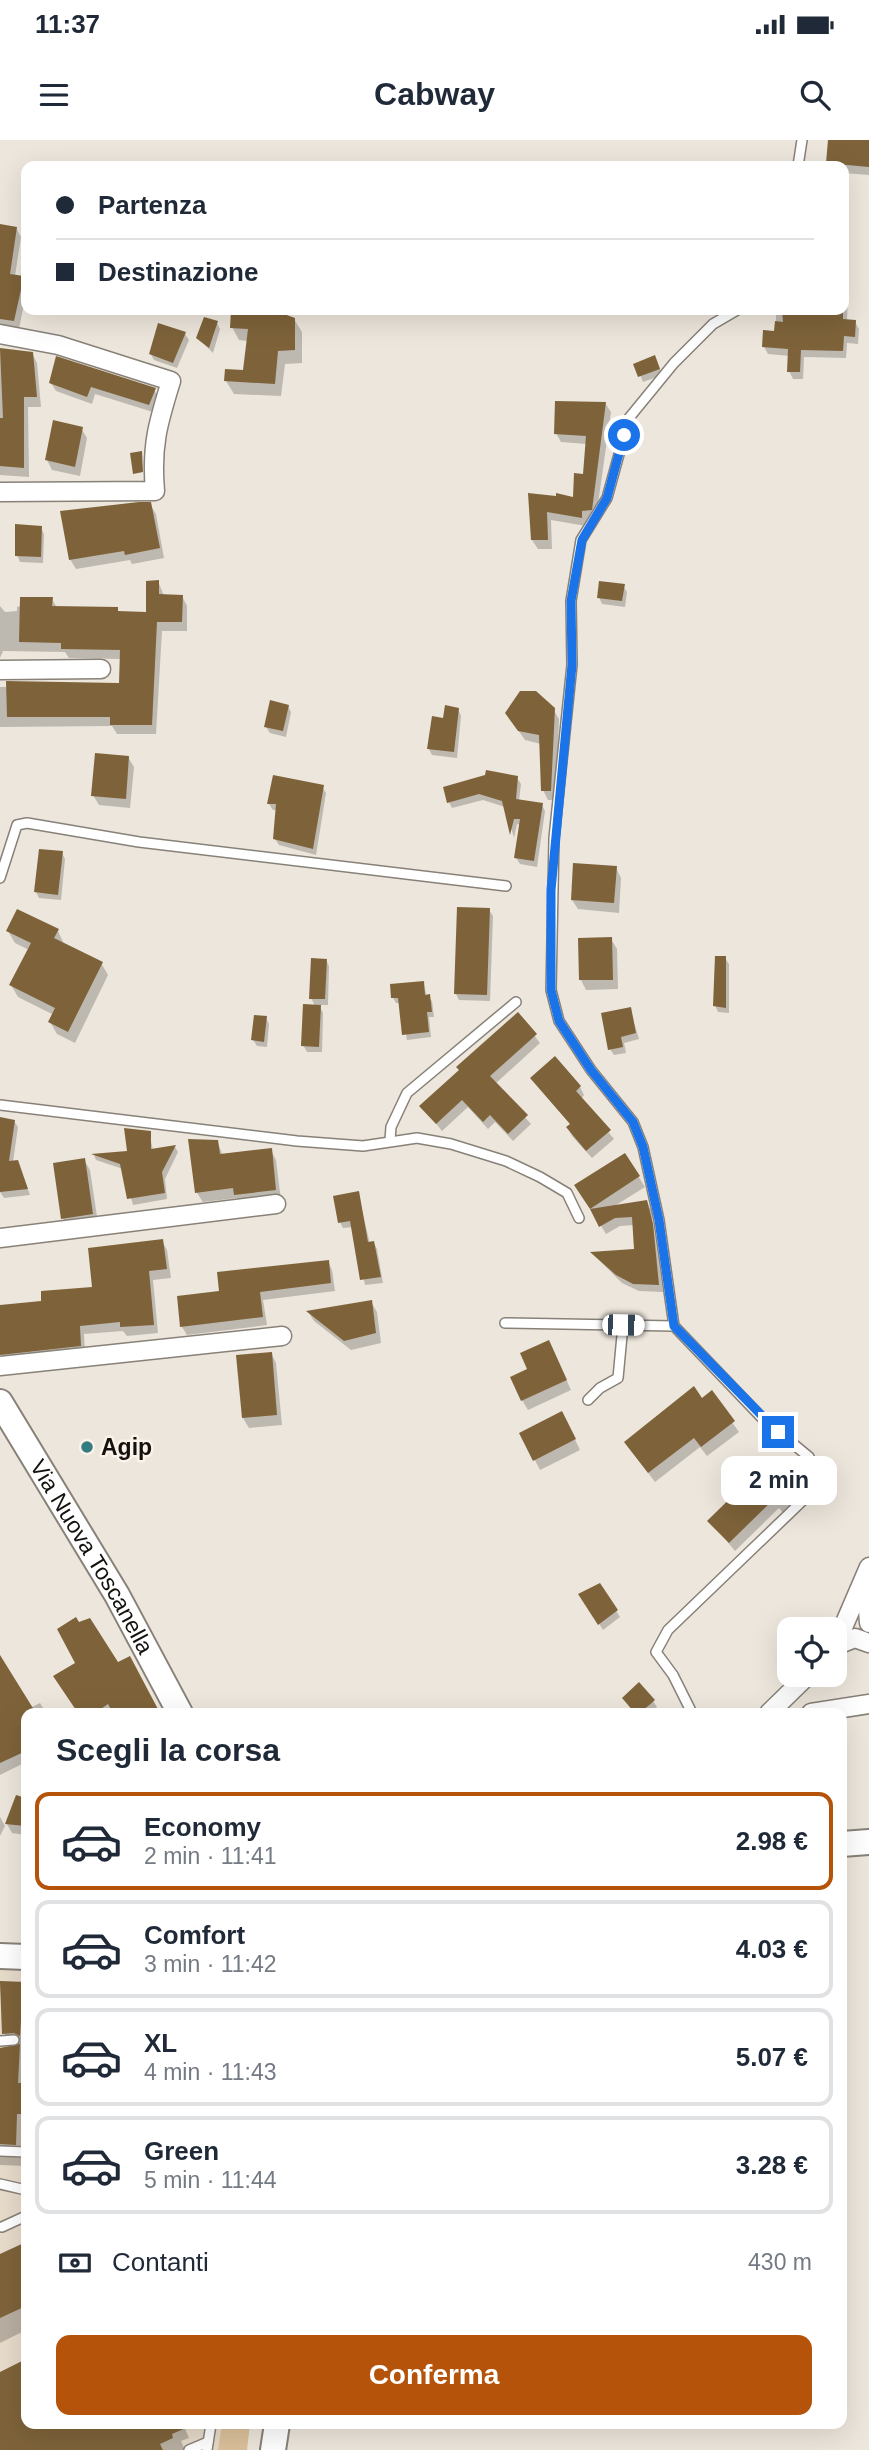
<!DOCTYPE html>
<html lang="it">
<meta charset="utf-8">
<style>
:root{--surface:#fff;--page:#f2f2f3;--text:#1f2937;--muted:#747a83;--line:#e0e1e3;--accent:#b45309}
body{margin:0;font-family:Arial,sans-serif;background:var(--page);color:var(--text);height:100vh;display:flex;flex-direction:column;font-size:26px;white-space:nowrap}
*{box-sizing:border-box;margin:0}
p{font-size:23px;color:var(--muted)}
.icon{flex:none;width:38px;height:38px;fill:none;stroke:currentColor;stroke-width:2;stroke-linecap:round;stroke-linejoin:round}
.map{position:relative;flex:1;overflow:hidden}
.details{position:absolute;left:21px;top:1568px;width:826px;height:721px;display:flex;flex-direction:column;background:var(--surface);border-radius:14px;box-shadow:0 7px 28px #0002}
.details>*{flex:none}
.guide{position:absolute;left:21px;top:21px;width:828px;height:154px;border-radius:14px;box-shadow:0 7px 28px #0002;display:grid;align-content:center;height:154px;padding:0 35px;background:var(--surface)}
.controls{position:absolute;left:777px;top:1477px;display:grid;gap:14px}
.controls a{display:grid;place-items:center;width:70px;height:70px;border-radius:14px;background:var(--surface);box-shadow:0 7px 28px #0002;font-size:35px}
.end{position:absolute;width:32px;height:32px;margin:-16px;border:9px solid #1a73e8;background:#fff;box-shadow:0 0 0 4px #fff}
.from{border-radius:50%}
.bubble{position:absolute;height:49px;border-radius:14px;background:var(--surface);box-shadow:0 7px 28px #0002;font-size:23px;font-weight:600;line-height:49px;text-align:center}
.car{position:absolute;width:21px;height:42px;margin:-21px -10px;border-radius:9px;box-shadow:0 0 5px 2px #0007;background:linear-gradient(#fff 24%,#345 0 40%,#fff 0 76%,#345 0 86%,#fff 0)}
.guide b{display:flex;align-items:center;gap:24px;height:66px;font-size:26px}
.guide b+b{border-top:2px solid var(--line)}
.guide i{width:18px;height:18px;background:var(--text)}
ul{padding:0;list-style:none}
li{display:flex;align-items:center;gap:21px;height:98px;margin:0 14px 10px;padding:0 21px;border:4px solid var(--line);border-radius:14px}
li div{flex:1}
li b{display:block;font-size:26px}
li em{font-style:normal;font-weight:600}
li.current{border-color:var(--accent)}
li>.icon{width:63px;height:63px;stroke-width:1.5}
h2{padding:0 35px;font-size:32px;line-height:84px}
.pay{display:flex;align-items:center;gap:18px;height:77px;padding:0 35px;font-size:26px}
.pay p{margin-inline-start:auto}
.primary-button{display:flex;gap:14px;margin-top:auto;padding:14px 35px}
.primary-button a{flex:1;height:80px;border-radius:14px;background:var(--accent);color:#fff;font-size:28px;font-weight:600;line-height:80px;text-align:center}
.status{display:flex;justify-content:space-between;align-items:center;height:49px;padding:0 35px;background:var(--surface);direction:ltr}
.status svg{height:19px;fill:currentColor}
header{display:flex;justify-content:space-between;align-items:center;height:91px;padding:0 35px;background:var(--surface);font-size:32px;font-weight:600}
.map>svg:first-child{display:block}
.built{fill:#e7dbca}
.green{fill:#dbc19b}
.shadow{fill:#0003}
.building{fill:#7e633a}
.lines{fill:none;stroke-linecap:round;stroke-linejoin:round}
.lane-casing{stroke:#878178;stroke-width:12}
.street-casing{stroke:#878178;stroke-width:21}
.secondary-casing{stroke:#878178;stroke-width:28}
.lane{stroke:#fff;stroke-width:9}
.street{stroke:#fff;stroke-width:18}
.secondary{stroke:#fff;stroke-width:24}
.route{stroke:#1a73e8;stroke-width:9}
.poi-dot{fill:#337c82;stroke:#fbf3e9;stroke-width:2.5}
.labels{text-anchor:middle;stroke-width:5;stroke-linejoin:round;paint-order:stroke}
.poi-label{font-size:23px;font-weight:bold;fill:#14120e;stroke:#fbf3e9;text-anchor:start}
.street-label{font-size:23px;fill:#14120e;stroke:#fbf3e9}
</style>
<div class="status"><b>11:37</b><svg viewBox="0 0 49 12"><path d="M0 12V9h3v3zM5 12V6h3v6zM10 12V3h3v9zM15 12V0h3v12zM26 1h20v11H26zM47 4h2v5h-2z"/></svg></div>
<header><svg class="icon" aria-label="menu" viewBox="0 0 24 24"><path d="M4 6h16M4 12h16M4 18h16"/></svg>Cabway<svg class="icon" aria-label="search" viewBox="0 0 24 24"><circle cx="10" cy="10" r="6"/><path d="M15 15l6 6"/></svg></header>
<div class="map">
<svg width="869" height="2310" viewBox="0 0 869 2310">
<rect width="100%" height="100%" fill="#ede6dc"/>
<polygon class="built" points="0,1823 26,1824 26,2284 236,2284 234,2310 0,2310"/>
<polygon class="green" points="222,2284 250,2284 247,2310 218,2310"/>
<g class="shadow">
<polygon points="830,0 869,0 869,35 844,33 844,26 830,26"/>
<polygon points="0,86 16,88 21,97 15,136 23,137 26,154 19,189 0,186"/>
<polygon points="844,143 848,150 847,181 855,182 859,189 858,204 847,203 846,218 804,217 803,239 793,239 789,231 790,216 768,214 764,207 776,193 776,170 844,170"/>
<polygon points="233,170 283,170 287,177 294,179 302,192 302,223 285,224 281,256 234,254 226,241 245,232 248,201 239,200 232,187"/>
<polygon points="217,183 220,189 213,213 198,198"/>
<polygon points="185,194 189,200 177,228 154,220 150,213"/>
<polygon points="0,209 32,213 37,223 41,267 28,267 29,337 0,335"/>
<polygon points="658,224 662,235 643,242 636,225"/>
<polygon points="51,243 154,250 159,258 153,272 95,254 92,264 56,251"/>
<polygon points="605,263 611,272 596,378 587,380 586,386 551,380 552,409 538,409 532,400 530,355 575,359 584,336 587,304 561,302 556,293"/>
<polygon points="81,288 87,298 80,336 52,330 47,320"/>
<polygon points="150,364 156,374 164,418 132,424 130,420 76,429 70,419"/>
<polygon points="41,388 44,394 43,423 20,422 17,415"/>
<polygon points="158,441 164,456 182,456 187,466 187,491 162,491 156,594 117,594 112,586 0,587 0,547 121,544 121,519 69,518 65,512 3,511 0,518 0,466 5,472 17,471 17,467 52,459 57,468 147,474"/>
<polygon points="623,446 627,452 625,467 602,464 599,457"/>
<polygon points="288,566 291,572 286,597 270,593 266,587"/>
<polygon points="458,569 461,576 457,618 432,615 429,609 445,580"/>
<polygon points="553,569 559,579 556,660 548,660 543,650 541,604 525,600 513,583"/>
<polygon points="128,617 134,627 130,668 99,665 93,655"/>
<polygon points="487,636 517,638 521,644 519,661 542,665 545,671 537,727 520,724 516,718 521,685 517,684 514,698 505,667 483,660 452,668 449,662"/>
<polygon points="322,647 326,653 316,715 279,705 275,699 278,670 273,670 269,664"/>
<polygon points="62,713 65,719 61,760 39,758 36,752"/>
<polygon points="616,728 621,738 619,773 578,769 572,760"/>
<polygon points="489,770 493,776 490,861 459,860 456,854"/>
<polygon points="8,791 58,791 64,804 101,823 108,835 75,903 57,894 50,882 54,875 18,857 11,845 29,810 15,803"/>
<polygon points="611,799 617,809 618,849 586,850 581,840"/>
<polygon points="725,818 729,824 729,873 718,872 715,865"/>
<polygon points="326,820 329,826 328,865 319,865 323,873 322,912 307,912 303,905 315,866 311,858"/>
<polygon points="423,843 427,856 432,861 434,877 429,877 431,897 407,900 401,863 396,863 393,858"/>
<polygon points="630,869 639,899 624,903 626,913 614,915 610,909"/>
<polygon points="518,874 540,903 495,944 531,984 513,1001 495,982 488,989 468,967 442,991 422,966"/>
<polygon points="266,878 269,884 267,907 257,906 253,900"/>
<polygon points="532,939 580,947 584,955 581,959 614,999 592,1018 572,996 568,988 571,985"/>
<polygon points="0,979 14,981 18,987 13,1022 20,1028 30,1055 4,1058 0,1052"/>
<polygon points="149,993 153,1010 175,1007 178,1012 165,1039 167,1059 133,1065 123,1029 96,1020 94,1015 129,1013"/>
<polygon points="217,1001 223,1016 271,1010 276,1020 281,1060 241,1064 237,1058 203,1062 197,1053"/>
<polygon points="625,1015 645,1047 613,1067 647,1062 651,1070 663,1152 639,1151 622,1143 593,1114 636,1111 634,1085 620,1086 606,1094 582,1055"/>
<polygon points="84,1020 90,1030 98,1083 68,1088 63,1078"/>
<polygon points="358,1053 370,1104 374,1103 377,1109 383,1143 365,1145 353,1087 343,1088 340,1082"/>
<polygon points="162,1101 167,1110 171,1138 153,1140 158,1193 127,1196 123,1191 84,1194 85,1215 6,1223 1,1214 0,1166 43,1163 94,1148"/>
<polygon points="328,1122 332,1130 335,1151 263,1160 267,1185 187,1195 182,1187 179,1158 221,1153"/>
<polygon points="371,1162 377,1172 381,1203 351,1210 314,1181 309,1173"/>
<polygon points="554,1212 571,1250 528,1270 522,1260 529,1230"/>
<polygon points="271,1213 276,1223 282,1285 249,1288 243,1278"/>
<polygon points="711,1253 739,1292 707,1316 700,1307 655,1342 626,1303"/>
<polygon points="567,1283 580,1310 540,1330 521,1293"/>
<polygon points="745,1317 755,1328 747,1335 738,1323"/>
<polygon points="786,1352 794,1362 783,1373 779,1368 735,1411 710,1381 776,1356 778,1359"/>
<polygon points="600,1445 620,1477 603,1490 581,1454"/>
<polygon points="117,1525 135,1527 159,1573 79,1573 61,1546"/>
<polygon points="0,1534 30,1568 40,1563 46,1573 26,1573 26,1622 0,1635"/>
<polygon points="653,1561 657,1567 650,1573 635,1573 628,1565"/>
<polygon points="17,1657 26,1660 26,1695 12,1693 7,1684"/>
<polygon points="0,1677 5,1686 0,1696"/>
<polygon points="0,1842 26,1843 26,2026 0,2025 0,1911 13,1908 4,1893"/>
<polygon points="24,2105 26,2190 0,2203 0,2116"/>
<polygon points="26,2221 26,2284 54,2284 57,2289 69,2284 183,2284 189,2298 181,2301 185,2310 0,2310 0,2234"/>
</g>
<g class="building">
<polygon points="828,0 869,0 869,27 826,23"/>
<polygon points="0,84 17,87 10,134 24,136 14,181 0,179"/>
<polygon points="231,170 281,170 281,173 295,178 295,210 278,211 275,244 224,241 225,229 243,230 248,189 230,188"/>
<polygon points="782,170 843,170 843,179 856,180 855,197 844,196 843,211 801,210 800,232 787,232 788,209 762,207 763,190 774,191 775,181 783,182"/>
<polygon points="204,177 218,181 209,208 196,198"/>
<polygon points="158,183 186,192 173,223 149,214"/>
<polygon points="0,208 33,212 37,257 24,257 24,328 0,326 0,278 3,278"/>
<polygon points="655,215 660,229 638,237 633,224"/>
<polygon points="56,216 156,248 149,265 91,247 87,257 49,243"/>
<polygon points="555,261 606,262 592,370 582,371 582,378 547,372 548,400 531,400 528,353 556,356 556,353 573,357 574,333 583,334 586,296 554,294"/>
<polygon points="53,280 83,287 75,327 45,320"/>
<polygon points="142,311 143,332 133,334 130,313"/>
<polygon points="139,362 151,362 160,408 125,415 124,411 69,420 60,371"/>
<polygon points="15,384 42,386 41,417 15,416"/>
<polygon points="159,440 159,454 183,455 182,482 157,482 152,585 110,585 110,577 7,577 6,541 119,543 120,510 61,509 61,503 19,502 20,457 53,457 52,466 118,467 118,471 146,472 146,441"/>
<polygon points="599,441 625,444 622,461 597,458"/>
<polygon points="520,551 536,551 555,568 551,651 541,651 539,595 518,591 505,573"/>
<polygon points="270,560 289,565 283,591 264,587"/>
<polygon points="445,565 459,568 454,612 427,609 432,576 443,578"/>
<polygon points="95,613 129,616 126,659 91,656"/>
<polygon points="486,630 518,636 516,659 543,663 534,721 514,718 520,679 514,679 510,695 502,661 479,654 447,663 443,647 485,635"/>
<polygon points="273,635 324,645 313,709 273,699 276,664 267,664"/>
<polygon points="39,709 63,711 58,755 34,752"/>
<polygon points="573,723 617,726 614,763 571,760"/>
<polygon points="457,767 490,768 487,855 454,854"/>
<polygon points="17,769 59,789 54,798 103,822 68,892 48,882 55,868 9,845 31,803 6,791"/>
<polygon points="612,797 613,840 579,840 578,798"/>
<polygon points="715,816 726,816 726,868 713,866"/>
<polygon points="311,818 327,819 325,859 309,859"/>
<polygon points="424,841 425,855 430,854 432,872 427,872 429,892 402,895 398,858 391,858 390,844"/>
<polygon points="303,864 321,865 319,907 301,906"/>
<polygon points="631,867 636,893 621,897 623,907 608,910 601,873"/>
<polygon points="518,872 537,894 490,936 528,975 508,994 490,975 483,982 462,960 436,984 419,966 459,930 456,927"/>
<polygon points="254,875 267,876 264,902 251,900"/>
<polygon points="555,916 581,946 576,951 611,990 586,1011 566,987 570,984 530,938"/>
<polygon points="0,977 15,980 9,1021 18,1020 28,1049 0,1052"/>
<polygon points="124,988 151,991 151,1009 176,1005 162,1032 165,1053 127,1059 120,1024 91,1014 127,1011"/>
<polygon points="188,999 218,1000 220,1014 272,1008 276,1050 234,1055 233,1048 195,1053"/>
<polygon points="625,1013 640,1036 590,1069 574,1045"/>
<polygon points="85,1018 93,1074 61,1079 53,1023"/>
<polygon points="359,1051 368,1102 374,1101 381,1137 360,1140 350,1081 338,1083 333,1056"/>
<polygon points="647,1060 653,1084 659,1145 633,1144 616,1135 590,1112 634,1109 632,1077 615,1078 599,1087 590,1069"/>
<polygon points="163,1099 167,1129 149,1131 154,1185 120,1187 120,1182 80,1186 81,1206 0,1215 0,1165 41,1161 41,1151 92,1147 88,1108"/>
<polygon points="329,1120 331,1143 260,1152 263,1177 180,1187 177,1156 219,1151 217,1132"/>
<polygon points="372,1160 376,1193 344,1201 306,1171"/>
<polygon points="549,1200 567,1240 521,1261 510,1237 527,1229 520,1213"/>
<polygon points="272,1212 277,1275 242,1278 236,1215"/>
<polygon points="694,1246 702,1258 712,1250 735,1281 701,1307 694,1298 648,1333 624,1302"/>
<polygon points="562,1271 576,1299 533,1321 519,1293"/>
<polygon points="756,1333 778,1355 729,1403 707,1381"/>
<polygon points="600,1443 618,1470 598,1485 578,1454"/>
<polygon points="76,1477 79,1482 90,1478 118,1522 130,1516 160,1573 113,1573 108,1564 95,1573 78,1573 53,1536 75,1523 57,1489"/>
<polygon points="0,1515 36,1573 26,1573 26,1611 0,1623"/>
<polygon points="639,1542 655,1560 640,1573 635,1573 622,1558"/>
<polygon points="16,1655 26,1658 26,1686 5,1684"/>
<polygon points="0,1841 26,1842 26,1865 22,1865 20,1896 14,1893 2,1894"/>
<polygon points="20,1904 18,1943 26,1943 26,1974 17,1974 16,2005 0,2004 0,1908"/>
<polygon points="26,2102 26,2166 0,2178 0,2114"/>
<polygon points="26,2219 26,2284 195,2284 172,2294 173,2298 160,2304 163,2310 0,2310 0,2232"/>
</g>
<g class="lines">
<g class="lane-casing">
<g id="lane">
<polyline points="798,26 802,0"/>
<polyline points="0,738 17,685 27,683 139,702 506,746"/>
<polyline points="0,965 297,1001 363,1006 417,998 451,1004 506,1021 540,1037 567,1053 579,1078"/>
<polyline points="390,1000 391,987 407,953 516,862"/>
<polyline points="505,1183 674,1186"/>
<polyline points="588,1260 600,1248 618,1238 623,1185"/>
<polyline points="692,1573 673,1535 656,1512 668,1490 820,1344 809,1317 763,1279 674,1186 659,1080 643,1007 633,982 591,930 559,881 551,850 554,698 572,525 571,461 581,400 607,358 629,278 674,223 713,184 737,170"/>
<polyline points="0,1901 14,1900"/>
<polyline points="0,2011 26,2012"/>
<polyline points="0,2044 26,2050"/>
<polyline points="2,2087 26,2076"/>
<polyline points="189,2310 208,2302"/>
<polyline points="207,2310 211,2284"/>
</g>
</g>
<g class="street-casing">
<g id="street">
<path d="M0,194L58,205L171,241C158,283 151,306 155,351L0,352"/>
<polyline points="0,530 101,529"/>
<polyline points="0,1098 276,1064"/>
<polyline points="0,1226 282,1196"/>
<polyline points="866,1444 869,1483"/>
<polyline points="835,1506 869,1427"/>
<polyline points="835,1506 855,1498 869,1503"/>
<polyline points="769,1573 808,1535"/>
<polyline points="811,1573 869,1564"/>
</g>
</g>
<g class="secondary-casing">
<g id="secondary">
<path id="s1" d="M0,1262L117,1455L180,1573"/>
<polyline points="842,1704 869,1702"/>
<polyline points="0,1816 26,1817"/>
<polyline points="273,2310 277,2284"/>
</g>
</g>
<use href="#lane" class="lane"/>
<use href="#street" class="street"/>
<use href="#secondary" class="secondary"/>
</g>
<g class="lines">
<polyline class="route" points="624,295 607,358 582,400 571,461 572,525 551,750 551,850 559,881 591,930 633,982 643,1007 659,1080 674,1186 778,1292"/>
</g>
<circle class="poi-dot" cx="87" cy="1307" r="7"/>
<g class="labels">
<g class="poi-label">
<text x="101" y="1315">Agip</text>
</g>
<g class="street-label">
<text dy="8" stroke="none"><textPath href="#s1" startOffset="180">Via Nuova Toscanella</textPath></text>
</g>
</g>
</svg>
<div class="controls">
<a><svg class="icon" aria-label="locate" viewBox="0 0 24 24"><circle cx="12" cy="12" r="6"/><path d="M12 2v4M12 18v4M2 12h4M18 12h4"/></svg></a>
</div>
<i class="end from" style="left:624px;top:295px"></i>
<i class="end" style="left:778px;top:1292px"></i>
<div class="bubble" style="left:721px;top:1316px;width:116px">2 min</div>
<i class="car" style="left:623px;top:1185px;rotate:91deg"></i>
<div class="guide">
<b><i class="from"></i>Partenza</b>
<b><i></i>Destinazione</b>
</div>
<section class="details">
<h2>Scegli la corsa</h2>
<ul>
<li class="current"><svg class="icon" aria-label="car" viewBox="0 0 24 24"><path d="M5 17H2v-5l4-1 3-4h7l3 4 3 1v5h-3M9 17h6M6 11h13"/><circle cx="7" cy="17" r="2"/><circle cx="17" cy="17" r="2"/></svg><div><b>Economy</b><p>2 min · 11:41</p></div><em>2.98 €</em></li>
<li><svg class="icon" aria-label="car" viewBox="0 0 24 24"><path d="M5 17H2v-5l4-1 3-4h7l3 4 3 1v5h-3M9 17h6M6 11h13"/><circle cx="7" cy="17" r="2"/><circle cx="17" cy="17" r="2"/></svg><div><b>Comfort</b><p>3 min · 11:42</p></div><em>4.03 €</em></li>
<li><svg class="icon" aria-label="car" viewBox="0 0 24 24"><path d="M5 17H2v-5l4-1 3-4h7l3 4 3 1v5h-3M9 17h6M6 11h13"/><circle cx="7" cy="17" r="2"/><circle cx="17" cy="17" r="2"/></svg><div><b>XL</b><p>4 min · 11:43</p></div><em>5.07 €</em></li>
<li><svg class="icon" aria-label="car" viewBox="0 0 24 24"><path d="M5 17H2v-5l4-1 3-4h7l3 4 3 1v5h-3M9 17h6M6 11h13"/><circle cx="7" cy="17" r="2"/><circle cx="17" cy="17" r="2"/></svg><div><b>Green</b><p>5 min · 11:44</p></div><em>3.28 €</em></li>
</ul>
<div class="pay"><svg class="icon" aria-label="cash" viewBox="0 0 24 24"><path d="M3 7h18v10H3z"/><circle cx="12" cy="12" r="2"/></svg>Contanti<p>430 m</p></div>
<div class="primary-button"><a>Conferma</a></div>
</section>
</div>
